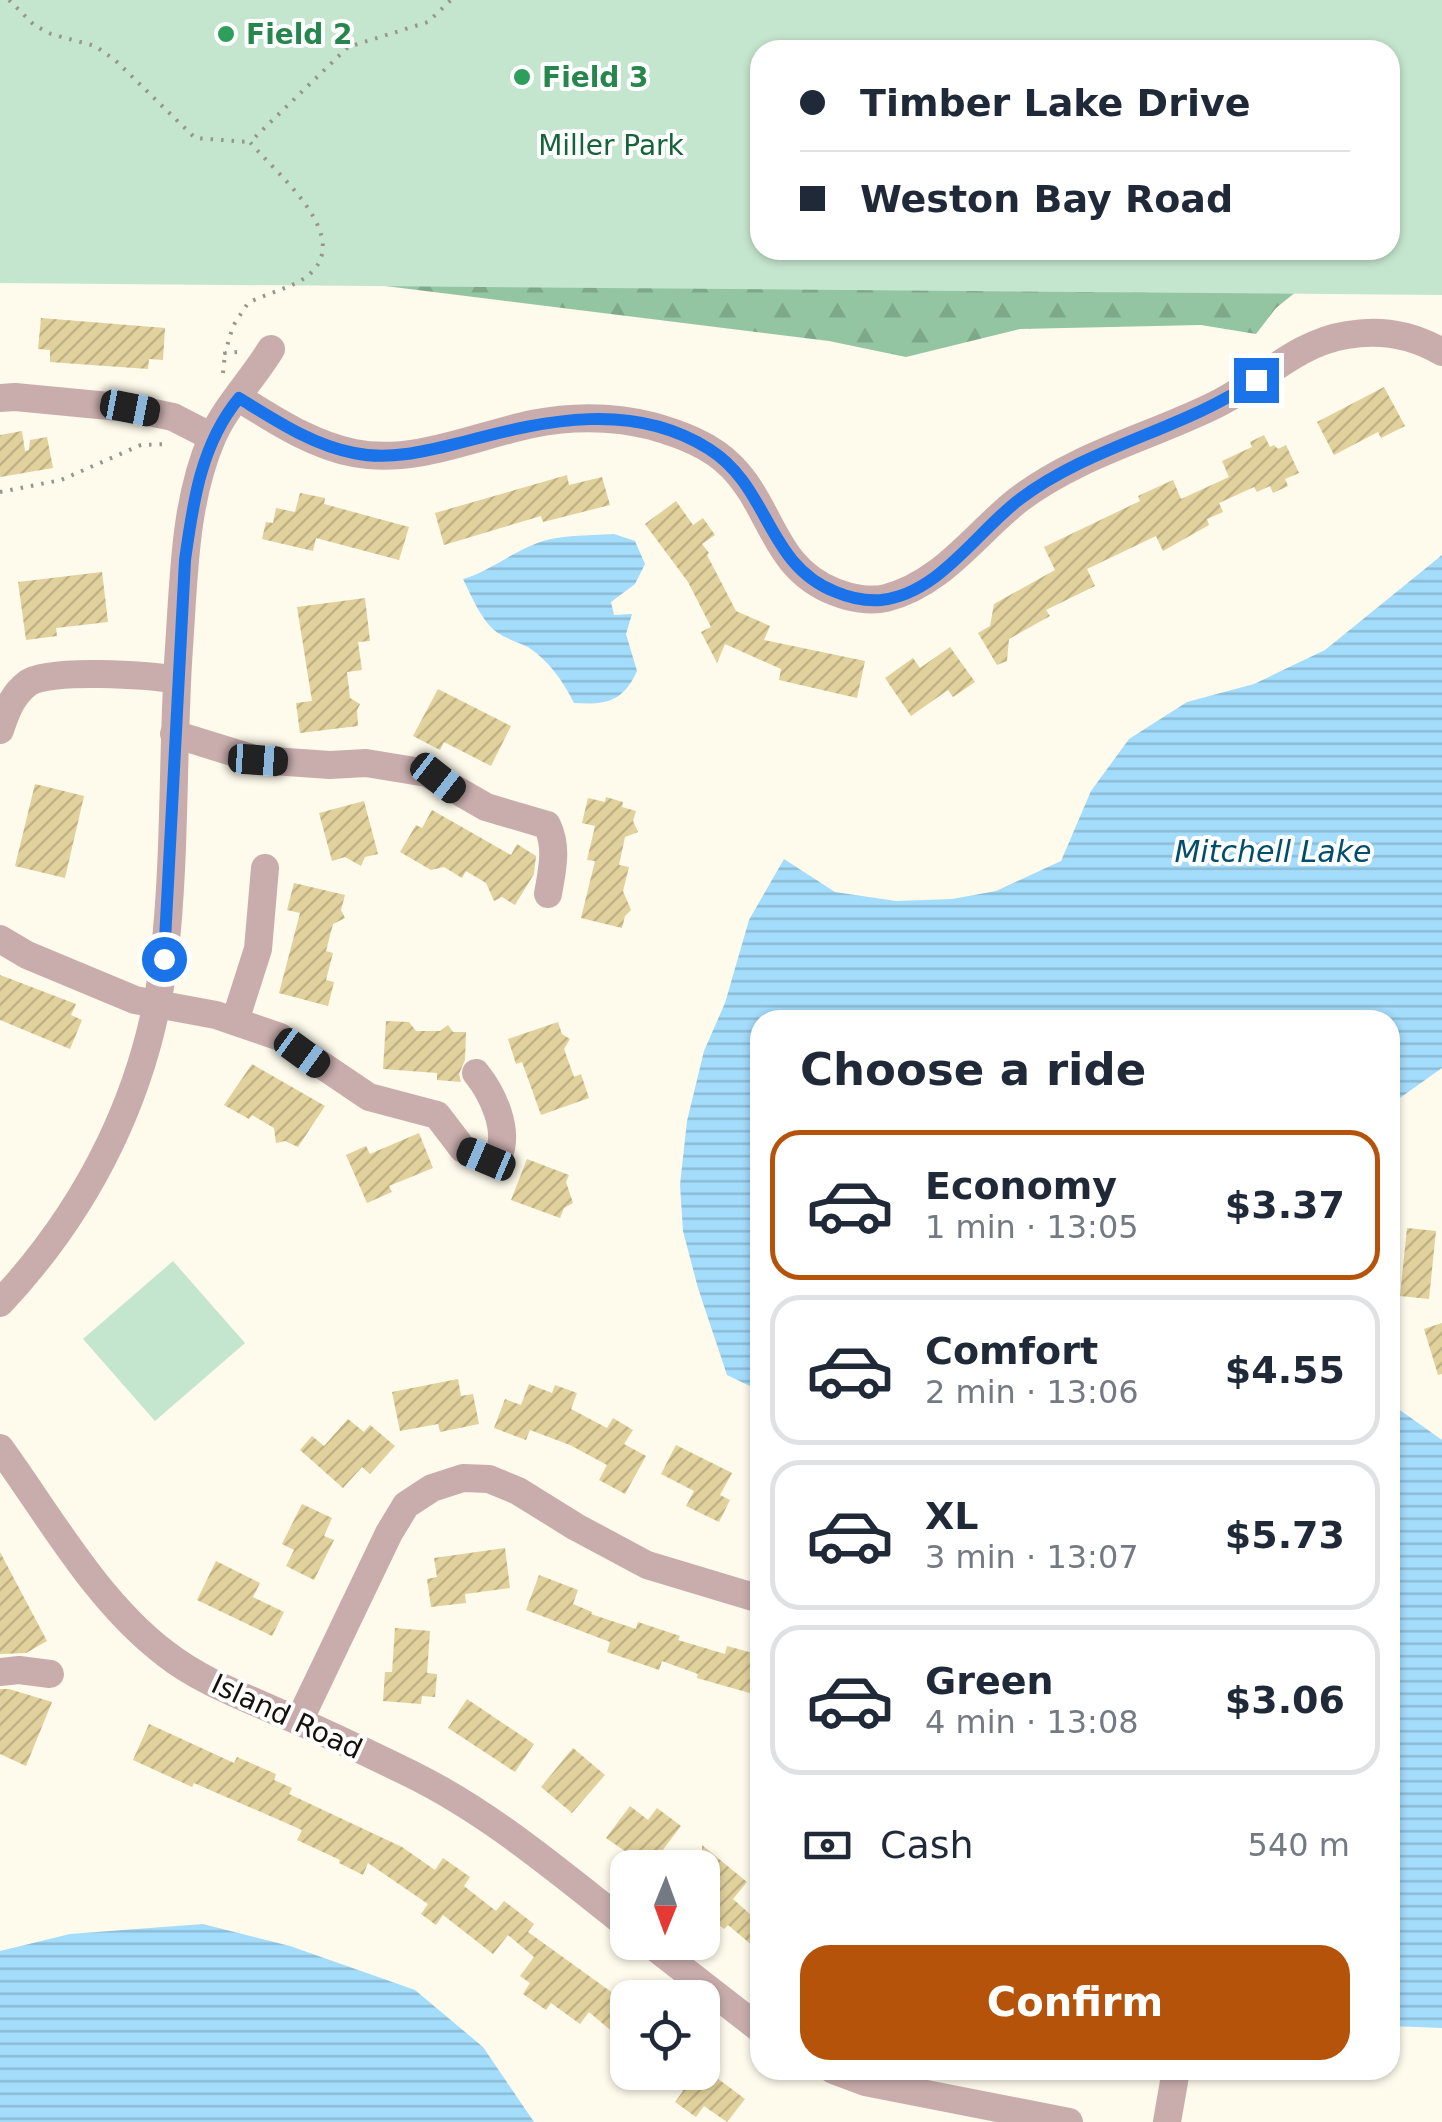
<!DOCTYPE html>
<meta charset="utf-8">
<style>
:root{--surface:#fff;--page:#f6f6f7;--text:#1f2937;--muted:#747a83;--line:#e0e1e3;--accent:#b45309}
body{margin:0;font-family:"DejaVu Sans",sans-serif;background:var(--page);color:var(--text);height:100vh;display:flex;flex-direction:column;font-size:38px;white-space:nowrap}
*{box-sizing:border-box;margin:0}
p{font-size:32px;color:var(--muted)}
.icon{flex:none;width:55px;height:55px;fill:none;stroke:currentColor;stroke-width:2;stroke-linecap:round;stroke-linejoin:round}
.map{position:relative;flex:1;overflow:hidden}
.sheet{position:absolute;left:750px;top:1010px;width:650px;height:1070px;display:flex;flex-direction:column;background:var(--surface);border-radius:30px;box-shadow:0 2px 8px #0004}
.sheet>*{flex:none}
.guide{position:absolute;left:750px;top:40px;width:650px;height:220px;border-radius:30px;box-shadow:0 2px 8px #0004;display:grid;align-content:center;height:220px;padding:0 50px;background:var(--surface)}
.needle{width:65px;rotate:181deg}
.controls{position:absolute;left:610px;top:1850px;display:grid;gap:20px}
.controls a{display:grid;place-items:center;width:110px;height:110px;border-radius:20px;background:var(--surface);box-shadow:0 2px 8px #0004;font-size:50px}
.end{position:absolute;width:45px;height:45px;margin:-22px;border:12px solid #1a73e8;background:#fff;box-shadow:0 0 0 5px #fff}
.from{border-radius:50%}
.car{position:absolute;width:30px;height:60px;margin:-30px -15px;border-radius:12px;box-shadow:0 0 8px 2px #0007;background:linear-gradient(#222 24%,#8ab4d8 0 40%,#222 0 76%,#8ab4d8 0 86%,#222 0)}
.guide b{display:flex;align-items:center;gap:35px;height:95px;font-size:38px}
.guide b+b{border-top:2px solid var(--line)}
.guide i{width:25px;height:25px;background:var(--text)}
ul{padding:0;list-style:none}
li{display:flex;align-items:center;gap:30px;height:150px;margin:0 20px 15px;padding:0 30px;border:5px solid var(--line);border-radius:30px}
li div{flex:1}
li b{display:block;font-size:38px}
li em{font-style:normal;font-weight:800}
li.on{border-color:var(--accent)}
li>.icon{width:90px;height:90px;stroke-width:1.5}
h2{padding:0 50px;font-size:45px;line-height:120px}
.pay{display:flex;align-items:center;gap:25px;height:110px;padding:0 50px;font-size:38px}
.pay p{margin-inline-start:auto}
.primary-button{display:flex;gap:20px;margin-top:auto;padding:20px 50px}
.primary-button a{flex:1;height:115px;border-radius:30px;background:var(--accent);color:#fff;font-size:40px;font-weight:800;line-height:115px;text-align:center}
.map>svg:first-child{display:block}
.forest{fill:url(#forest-firs)}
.park{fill:#c5e6ce;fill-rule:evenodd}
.water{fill:url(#water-rules)}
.building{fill:url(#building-hatch)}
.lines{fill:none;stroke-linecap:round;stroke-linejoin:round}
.path{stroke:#98958a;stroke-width:4;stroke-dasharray:2.5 8;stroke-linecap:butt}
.minor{stroke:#c9adad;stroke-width:28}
.route{stroke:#1a73e8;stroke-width:12}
.leisure-dot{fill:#2e9e5b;stroke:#fff;stroke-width:4}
.labels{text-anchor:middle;stroke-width:8;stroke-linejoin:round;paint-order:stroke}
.leisure-label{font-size:28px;font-weight:bold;fill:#27864d;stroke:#fff;text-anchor:start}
.park-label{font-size:28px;fill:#156338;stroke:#fff}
.street-label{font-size:28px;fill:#14120a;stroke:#fff}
.water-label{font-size:30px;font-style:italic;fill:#004e6c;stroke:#fff}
</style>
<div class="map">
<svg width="1442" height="2122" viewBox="0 0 1442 2122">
<defs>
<pattern id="forest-firs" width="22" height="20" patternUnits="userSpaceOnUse" patternTransform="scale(2.5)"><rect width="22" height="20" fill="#93c5a2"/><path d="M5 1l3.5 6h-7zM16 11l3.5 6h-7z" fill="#7ea88a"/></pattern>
<pattern id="water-rules" width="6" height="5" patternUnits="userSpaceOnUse" patternTransform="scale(2.5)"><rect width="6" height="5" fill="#a4dcfb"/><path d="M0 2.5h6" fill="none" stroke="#8cbcd6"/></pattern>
<pattern id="building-hatch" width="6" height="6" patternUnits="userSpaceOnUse" patternTransform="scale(2.5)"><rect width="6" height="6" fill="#e1d19c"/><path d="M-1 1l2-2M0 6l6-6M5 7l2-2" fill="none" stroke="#c0b285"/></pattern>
</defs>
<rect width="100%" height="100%" fill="#fefaec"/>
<polygon class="forest" points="1424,21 1442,278 1307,283 1276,308 1256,334 1201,325 1020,329 906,357 829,341 329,279 760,250 1390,250 1390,50"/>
<g class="park">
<path d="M0,0H1442V295L0,283ZM760,50H1390V250H760Z"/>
<polygon points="173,1261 245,1343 155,1421 83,1339"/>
</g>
<g class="water">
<path d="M614,534L635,541L645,564L635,584L611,602L614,615L632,614L626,634L637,671C623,702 606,705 574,703C563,681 549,661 528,647C518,642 507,639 498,633C482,622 472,597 463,579C490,571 509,554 535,544C559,534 588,536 614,534Z"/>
<polygon points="1442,555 1442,1068 1390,1105 1390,1020 760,1020 760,1391 727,1375 698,1288 683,1231 680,1185 687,1121 704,1051 725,1003 749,920 784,859 835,892 896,901 952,899 996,891 1061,861 1091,791 1129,739 1187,702 1254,684 1325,650"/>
<polygon points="1390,1403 1442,1440 1442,2028 1390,2026"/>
<polygon points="203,1924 290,1946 415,1990 483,2047 534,2122 0,2122 0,1951 70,1934"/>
</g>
<g class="building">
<polygon points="41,318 165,328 163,360 149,359 148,369 50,362 50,350 38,349"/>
<polygon points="1384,387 1405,426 1381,438 1378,432 1334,455 1317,422"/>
<polygon points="22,431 25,451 29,450 30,440 47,437 53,468 0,477 0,435"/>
<polygon points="1264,435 1270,447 1274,445 1278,449 1286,445 1299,473 1285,479 1288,486 1273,493 1270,486 1257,492 1254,487 1219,503 1223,512 1207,519 1209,525 1163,551 1156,536 1087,569 1095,586 1046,610 1050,616 1009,639 1007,661 997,665 978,633 990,626 994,604 1055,570 1044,547 1140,501 1138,496 1173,480 1181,499 1229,477 1222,461 1252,447 1250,442"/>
<polygon points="567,475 569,485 602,477 610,505 543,522 541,516 444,545 435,513"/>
<polygon points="300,493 325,498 324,504 409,527 399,560 316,538 313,551 262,539 266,522 273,523 276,508 295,512"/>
<polygon points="676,501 693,525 703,518 715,535 702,544 709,553 707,555 736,611 770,626 764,640 865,661 857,698 779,680 781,669 725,644 717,663 701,632 711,627 688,582 645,524"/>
<polygon points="102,572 108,622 56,628 57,636 26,640 18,582"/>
<polygon points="365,598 370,641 358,642 362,670 347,672 350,698 360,704 357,710 358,726 300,733 296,703 312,701 297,607"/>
<polygon points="950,647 975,682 953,697 948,690 911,716 885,678 913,658 920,668"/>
<polygon points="438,689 511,726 491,766 444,742 440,750 413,736"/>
<polygon points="35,784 84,796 65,878 15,866"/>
<polygon points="606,797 623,802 622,807 636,811 633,821 638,832 625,837 619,865 629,867 623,891 631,910 625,916 622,928 581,918 595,861 587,860 595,826 582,823 588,798 605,802"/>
<polygon points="364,801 378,854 365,857 361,866 345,857 332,861 319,813"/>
<polygon points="432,810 511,855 517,844 536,856 534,874 515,905 502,897 494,901 486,883 466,871 462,878 444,867 431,870 400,852 416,825 422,828"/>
<polygon points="294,883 345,895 341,910 345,918 333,924 326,951 333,953 326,980 334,982 328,1006 279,993 300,913 287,910"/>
<polygon points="0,975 76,1004 71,1015 82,1020 70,1049 0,1020"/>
<polygon points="386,1021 409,1022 416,1031 440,1031 448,1025 453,1032 466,1032 465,1060 459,1074 461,1082 437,1080 437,1073 383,1069"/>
<polygon points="558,1022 562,1034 570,1039 564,1049 574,1077 581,1074 589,1098 541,1115 522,1062 516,1064 508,1039"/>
<polygon points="252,1064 325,1106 298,1147 285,1141 276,1143 274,1128 252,1115 249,1119 224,1105"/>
<polygon points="419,1133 433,1168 389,1186 392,1192 367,1203 346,1155 366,1146 370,1154"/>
<polygon points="527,1159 569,1175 566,1182 573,1203 564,1208 560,1218 511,1200"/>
<polygon points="1407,1228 1436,1231 1429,1299 1400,1296"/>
<polygon points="1442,1323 1442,1374 1438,1375 1424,1329"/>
<polygon points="458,1379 461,1396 473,1394 479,1424 440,1432 438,1424 400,1431 392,1392"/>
<polygon points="529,1384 552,1393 555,1385 577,1393 571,1409 607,1428 613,1418 633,1430 624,1444 646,1456 625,1494 599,1480 607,1465 570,1445 530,1430 526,1440 494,1428 505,1399 521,1405"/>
<polygon points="348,1419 364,1432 370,1425 395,1446 370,1474 362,1467 343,1488 300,1450 312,1436 324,1446"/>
<polygon points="676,1445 732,1473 720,1495 730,1500 719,1522 686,1506 694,1491 661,1474"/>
<polygon points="302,1504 332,1518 324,1536 334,1540 314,1580 286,1566 294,1550 282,1544"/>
<polygon points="505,1548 510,1588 465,1594 466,1603 431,1607 427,1579 437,1577 434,1558"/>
<polygon points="0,1552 47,1641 26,1653 0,1654"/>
<polygon points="216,1561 260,1583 253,1597 284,1612 272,1636 197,1600"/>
<polygon points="539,1575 578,1590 573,1604 592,1612 591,1614 636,1629 638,1622 680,1636 678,1640 725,1654 727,1646 760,1655 760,1696 697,1678 698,1674 662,1661 659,1670 607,1652 610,1642 526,1610"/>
<polygon points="395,1628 430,1631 427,1673 437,1674 435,1697 422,1696 421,1704 383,1701 385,1672 392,1672"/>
<polygon points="0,1689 9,1689 52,1702 26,1766 0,1754"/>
<polygon points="467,1699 534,1744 515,1772 448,1728"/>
<polygon points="149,1724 234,1763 237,1757 276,1774 274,1780 292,1788 289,1794 402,1847 435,1870 443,1858 470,1877 464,1886 496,1911 504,1901 534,1924 528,1932 628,2004 628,2045 589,2012 580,2024 551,2003 546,2010 523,1994 530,1983 520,1976 534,1957 508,1935 493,1954 443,1915 436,1925 421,1914 428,1904 368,1863 363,1875 339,1863 340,1860 297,1840 302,1830 194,1783 192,1787 133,1760"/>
<polygon points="573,1748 605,1775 572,1813 541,1787"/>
<polygon points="630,1806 648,1820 657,1808 681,1826 649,1868 606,1838"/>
<polygon points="702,1845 747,1882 733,1899 760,1923 760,1952 728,1925 724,1929 702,1912"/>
<polygon points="658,2072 709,2072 745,2099 727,2122 704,2106 696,2117 675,2102 683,2091"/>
</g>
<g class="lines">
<g class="path">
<polyline points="9,0 34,25 51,34 95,46 115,60 195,138 249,142"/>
<path d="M237,352L225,353L233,326L248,303C267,293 289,289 306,277C358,238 275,173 250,142L348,47L428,22L451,0"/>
<polyline points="223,373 225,353"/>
<polyline points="0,492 61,480 141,445 169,444"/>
</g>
<g class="minor">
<polyline points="0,398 15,397 130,408 173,417 212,437"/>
<path d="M239,398C275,420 312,445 354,453C414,465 475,436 532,424C572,416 612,416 652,426C680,434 711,445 732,467C773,509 773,568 835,592C850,598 870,602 886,598C942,584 975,534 1018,500C1077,455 1150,437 1215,405C1261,383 1295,343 1347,335C1381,329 1413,335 1442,352"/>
<path d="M0,730C6,712 12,695 28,683C49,668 149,675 177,680"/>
<path d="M174,734L258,760L330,765L366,763L427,773L486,807L547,825C558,848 552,870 548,894"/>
<path d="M0,939L27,955L135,1000L216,1015L280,1037L369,1097L437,1115L463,1149L486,1159L499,1155C509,1129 493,1094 476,1073"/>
<polyline points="235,1021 258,949 265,868"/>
<path d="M0,1303C90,1207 148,1090 164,959C176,856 172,750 179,647C184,578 184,503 212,438C225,407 253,379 271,349"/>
<path d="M0,1448C50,1517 97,1602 166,1654C199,1680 242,1696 280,1713C324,1732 368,1753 411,1774C490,1813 558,1871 628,1926"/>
<polyline points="0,1672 19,1670 50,1674"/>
<polyline points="299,1721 389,1533 406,1505 432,1488 463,1478 489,1479 518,1491 576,1527 647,1565 760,1599"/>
<polyline points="648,1942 760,2029"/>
<polyline points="833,2070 865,2082 1069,2122"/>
<polyline points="1167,2122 1176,2070"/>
</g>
</g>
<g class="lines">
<path class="route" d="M164,959L185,560C193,502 201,444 239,398C275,420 312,445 354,453C392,461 430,450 467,441C546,420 634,401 709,449C770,487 766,565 836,592C850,598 866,601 881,600C939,594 977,531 1020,499C1092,445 1183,430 1256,380"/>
</g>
<g class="leisure-dot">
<circle cx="226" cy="34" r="10"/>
<circle cx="522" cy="77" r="10"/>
</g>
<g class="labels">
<g class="leisure-label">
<text x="246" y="44">Field 2</text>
<text x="542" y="87">Field 3</text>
</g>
<g class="park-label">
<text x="611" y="155">Miller Park</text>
</g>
<g class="street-label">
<text transform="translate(287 1716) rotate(25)" y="10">Island Road</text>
</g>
<g class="water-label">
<text x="1273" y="862">Mitchell Lake</text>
</g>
</g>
</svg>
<div class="controls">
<a><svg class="needle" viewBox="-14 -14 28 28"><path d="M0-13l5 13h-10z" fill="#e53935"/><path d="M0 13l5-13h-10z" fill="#747a83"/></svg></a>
<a><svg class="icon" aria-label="locate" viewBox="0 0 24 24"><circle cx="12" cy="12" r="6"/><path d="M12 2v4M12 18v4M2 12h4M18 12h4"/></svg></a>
</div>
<i class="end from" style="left:164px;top:959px"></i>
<i class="end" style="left:1256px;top:380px"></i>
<i class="car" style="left:130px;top:408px;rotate:101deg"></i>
<i class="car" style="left:258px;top:760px;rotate:94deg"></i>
<i class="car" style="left:438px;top:778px;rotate:128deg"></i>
<i class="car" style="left:302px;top:1053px;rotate:126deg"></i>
<i class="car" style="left:486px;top:1159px;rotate:293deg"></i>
<div class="guide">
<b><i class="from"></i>Timber Lake Drive</b>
<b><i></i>Weston Bay Road</b>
</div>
<section class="sheet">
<h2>Choose a ride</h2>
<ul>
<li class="on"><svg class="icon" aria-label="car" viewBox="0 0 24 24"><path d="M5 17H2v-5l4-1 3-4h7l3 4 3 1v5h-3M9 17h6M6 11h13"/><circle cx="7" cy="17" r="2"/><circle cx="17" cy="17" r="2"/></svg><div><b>Economy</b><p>1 min · 13:05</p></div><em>$3.37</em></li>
<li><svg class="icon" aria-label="car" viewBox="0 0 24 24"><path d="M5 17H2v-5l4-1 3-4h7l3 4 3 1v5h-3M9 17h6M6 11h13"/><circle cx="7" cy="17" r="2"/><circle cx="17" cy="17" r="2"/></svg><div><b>Comfort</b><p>2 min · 13:06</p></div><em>$4.55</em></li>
<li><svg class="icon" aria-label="car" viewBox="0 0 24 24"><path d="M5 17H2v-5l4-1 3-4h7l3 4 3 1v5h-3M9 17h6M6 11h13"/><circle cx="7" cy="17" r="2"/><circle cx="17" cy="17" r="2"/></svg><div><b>XL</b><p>3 min · 13:07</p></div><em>$5.73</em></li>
<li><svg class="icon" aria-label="car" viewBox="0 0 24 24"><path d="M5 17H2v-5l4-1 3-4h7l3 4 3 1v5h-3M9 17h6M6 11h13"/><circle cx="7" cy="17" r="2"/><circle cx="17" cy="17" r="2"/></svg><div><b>Green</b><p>4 min · 13:08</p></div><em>$3.06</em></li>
</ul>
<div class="pay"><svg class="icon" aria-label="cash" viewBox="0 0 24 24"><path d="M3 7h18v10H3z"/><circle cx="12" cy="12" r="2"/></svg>Cash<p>540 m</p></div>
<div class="primary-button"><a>Confirm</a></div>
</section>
</div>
